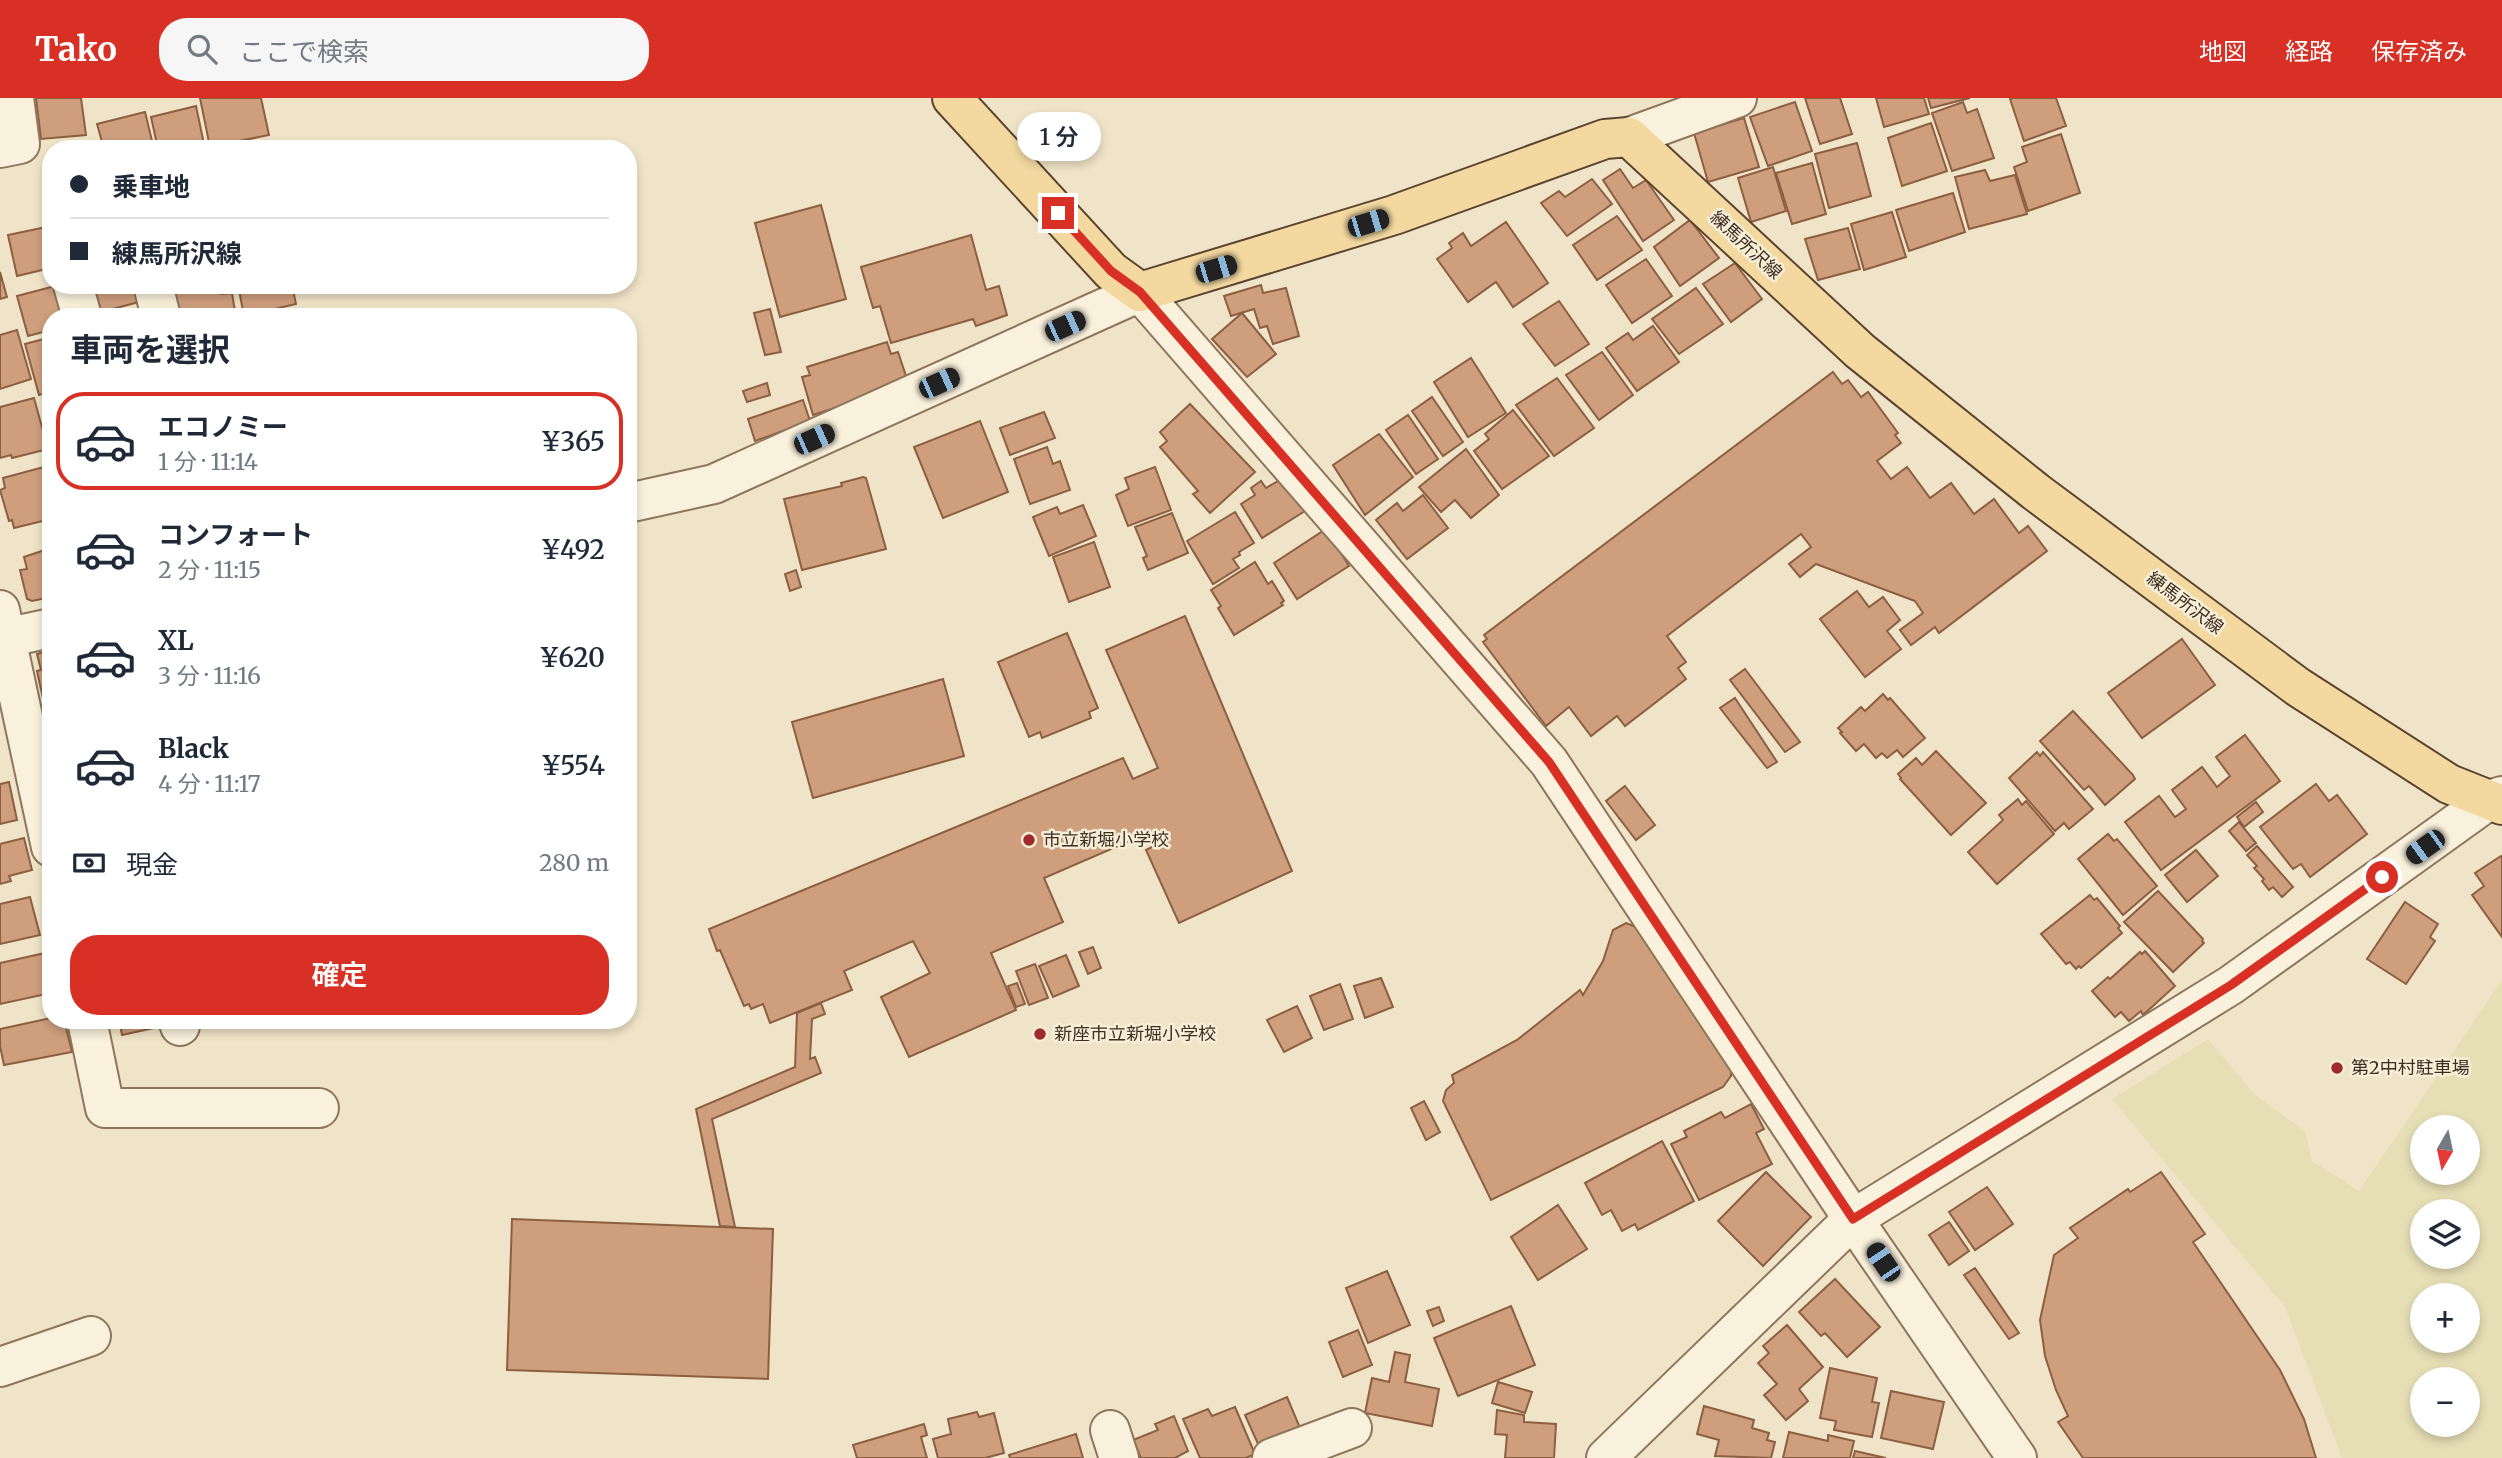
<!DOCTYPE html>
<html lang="ja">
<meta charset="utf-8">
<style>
:root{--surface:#fff;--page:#f6f6f7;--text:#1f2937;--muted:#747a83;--line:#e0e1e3;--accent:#d93025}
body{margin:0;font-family:Merriweather,"Noto Sans JP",serif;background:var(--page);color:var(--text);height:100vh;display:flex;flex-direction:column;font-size:26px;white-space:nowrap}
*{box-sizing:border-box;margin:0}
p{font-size:23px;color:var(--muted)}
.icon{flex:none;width:38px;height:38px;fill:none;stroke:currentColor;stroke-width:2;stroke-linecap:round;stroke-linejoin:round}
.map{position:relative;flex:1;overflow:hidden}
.sheet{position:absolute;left:42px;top:210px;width:595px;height:721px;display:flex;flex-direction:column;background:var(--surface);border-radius:28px;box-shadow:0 4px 10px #0003}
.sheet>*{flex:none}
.banner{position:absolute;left:42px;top:42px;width:595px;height:154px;border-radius:28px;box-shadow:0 4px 10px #0003;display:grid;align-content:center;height:154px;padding:0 28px;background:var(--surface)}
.needle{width:46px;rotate:189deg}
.fabs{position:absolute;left:2410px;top:1017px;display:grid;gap:14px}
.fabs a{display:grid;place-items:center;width:70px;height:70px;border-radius:50%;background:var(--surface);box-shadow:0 4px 10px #0003;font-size:35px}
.end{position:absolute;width:32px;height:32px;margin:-16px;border:9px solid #d93025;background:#fff;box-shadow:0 0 0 4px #fff}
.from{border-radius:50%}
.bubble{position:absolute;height:49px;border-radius:24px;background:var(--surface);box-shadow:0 4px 10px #0003;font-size:23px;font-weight:600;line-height:49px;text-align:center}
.car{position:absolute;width:21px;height:42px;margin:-21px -10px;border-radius:9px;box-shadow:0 0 5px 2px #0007;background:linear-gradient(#222 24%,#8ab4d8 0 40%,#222 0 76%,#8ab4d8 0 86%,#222 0)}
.banner b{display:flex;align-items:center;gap:24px;height:66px;font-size:26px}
.banner b+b{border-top:2px solid var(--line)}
.banner i{width:18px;height:18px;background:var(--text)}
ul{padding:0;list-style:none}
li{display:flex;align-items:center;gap:21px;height:98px;margin:0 14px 10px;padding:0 14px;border:4px solid transparent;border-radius:28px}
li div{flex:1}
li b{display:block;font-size:26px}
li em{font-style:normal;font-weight:600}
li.active{border-color:var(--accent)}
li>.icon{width:63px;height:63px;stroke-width:1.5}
h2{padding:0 28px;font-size:32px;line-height:84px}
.pay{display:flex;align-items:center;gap:18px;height:77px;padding:0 28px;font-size:26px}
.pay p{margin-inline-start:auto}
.button{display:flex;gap:14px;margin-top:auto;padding:14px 28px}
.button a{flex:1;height:80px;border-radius:28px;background:var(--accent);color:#fff;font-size:28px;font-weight:600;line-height:80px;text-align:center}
header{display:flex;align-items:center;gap:42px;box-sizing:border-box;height:98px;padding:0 35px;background:var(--accent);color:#fff}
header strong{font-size:33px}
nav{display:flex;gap:38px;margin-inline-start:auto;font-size:24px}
.search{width:490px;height:63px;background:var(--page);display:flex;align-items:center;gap:18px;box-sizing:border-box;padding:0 24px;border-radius:28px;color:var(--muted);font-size:26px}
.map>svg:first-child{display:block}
.farmland{fill:#e6deb5;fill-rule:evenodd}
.building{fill:#cf9f7d;stroke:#8d5f41;stroke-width:2}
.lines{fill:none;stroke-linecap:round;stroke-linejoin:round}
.minor-casing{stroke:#8d765c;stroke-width:42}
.major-casing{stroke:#5b4430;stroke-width:42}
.minor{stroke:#faf1dc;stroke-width:38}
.major{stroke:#f3d9a0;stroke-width:38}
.route{stroke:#d93025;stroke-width:9}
.poi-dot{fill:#9e2a2b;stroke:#f7eed8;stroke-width:2.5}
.labels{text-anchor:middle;stroke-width:5;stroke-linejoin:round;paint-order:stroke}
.street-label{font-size:18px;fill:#3d2e20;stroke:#f7eed8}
.poi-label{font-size:18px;fill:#3d2e20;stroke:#f7eed8;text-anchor:start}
</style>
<header>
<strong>Tako</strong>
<div class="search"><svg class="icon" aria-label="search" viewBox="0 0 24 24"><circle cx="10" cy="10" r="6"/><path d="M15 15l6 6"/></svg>ここで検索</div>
<nav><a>地図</a><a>経路</a><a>保存済み</a></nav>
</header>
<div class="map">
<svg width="2502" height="1360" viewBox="0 0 2502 1360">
<rect width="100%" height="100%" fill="#f0e4c8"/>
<path class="farmland" d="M2502,882V1360H2342L2285,1209L2112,1001L2208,941L2256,998L2305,1033L2312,1063L2359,1093ZM2422,1029H2468V1074H2422ZM2422,1113H2468V1158H2422ZM2422,1197H2468V1242H2422ZM2422,1281H2468V1326H2422Z"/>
<g class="building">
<polygon points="36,0 81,0 86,37 41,41"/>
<polygon points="200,0 261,0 269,37 210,49"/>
<polygon points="1805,0 1840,0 1852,36 1820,46"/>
<polygon points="1876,0 1924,0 1929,16 1884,29"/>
<polygon points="1928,0 1970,0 1931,10"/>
<polygon points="2013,0 2056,0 2066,28 2024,43 2010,1"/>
<polygon points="1795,4 1812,53 1768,68 1750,19"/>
<polygon points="1963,4 1967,15 1977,11 1994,60 1952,73 1932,15"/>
<polygon points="196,8 205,51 158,51 151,19"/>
<polygon points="145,14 154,51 104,51 97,26"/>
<polygon points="1744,20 1759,69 1708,84 1694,35"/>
<polygon points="1931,25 1947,73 1902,88 1888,40"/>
<polygon points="2061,36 2080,95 2028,113 2014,69 2027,64 2022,49"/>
<polygon points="1857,45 1871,98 1829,110 1815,56"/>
<polygon points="1812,65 1826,116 1792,126 1776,75"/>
<polygon points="1773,69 1786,113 1751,124 1738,80"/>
<polygon points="1620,71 1633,90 1646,82 1674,122 1643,143 1603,82"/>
<polygon points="1985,72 1990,83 2015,77 2027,116 1969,131 1955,79"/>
<polygon points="1592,81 1612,106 1567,138 1541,105 1559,93 1565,99"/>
<polygon points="1953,95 1965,134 1909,153 1896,112"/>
<polygon points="821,107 846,201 780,219 755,125"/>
<polygon points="1892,114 1906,159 1864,172 1851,126"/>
<polygon points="1617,118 1642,152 1597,182 1573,147"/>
<polygon points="1690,122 1719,160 1680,188 1654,149"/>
<polygon points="1506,124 1548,185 1513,209 1496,184 1468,204 1437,161 1452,150 1449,145 1463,135 1471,148"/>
<polygon points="51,128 51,170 17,178 8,137"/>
<polygon points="1848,130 1860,171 1818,182 1805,141"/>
<polygon points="971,137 986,192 999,188 1007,217 976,228 973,221 891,245 880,208 873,210 861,169"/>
<polygon points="1646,161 1672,198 1632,225 1606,187"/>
<polygon points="1735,165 1762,201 1731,224 1703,186"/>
<polygon points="0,174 7,199 0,201"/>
<polygon points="59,187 67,219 51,219 51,232 28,238 17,198"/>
<polygon points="94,187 134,187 139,204 101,214"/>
<polygon points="220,187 221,196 232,195 236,219 179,219 173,188"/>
<polygon points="238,187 292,187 296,206 244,218"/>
<polygon points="1261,187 1263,195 1286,190 1299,238 1273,246 1267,228 1260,230 1254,211 1231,218 1224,198"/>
<polygon points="1696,190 1723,226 1679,256 1652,221"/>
<polygon points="1559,203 1589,246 1555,268 1523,226"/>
<polygon points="770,211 781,254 765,257 754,215"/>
<polygon points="1242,215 1276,256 1247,279 1212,241"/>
<polygon points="1653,228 1679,264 1637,293 1606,250 1628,235 1633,242"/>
<polygon points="17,232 31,281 0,291 0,237"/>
<polygon points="51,239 51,293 39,297 25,246"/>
<polygon points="887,244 891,256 898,254 907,281 902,288 813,317 802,279 810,277 807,269"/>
<polygon points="1602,254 1633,297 1599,322 1566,277"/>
<polygon points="1471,260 1506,315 1468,339 1434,284"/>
<polygon points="1833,274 1842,286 1848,282 1861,299 1868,294 1898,335 1895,337 1901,345 1877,363 1891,381 1907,369 1930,400 1951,385 1974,416 1994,401 2019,435 2028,428 2047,453 1939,535 1935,529 1911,547 1900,532 1923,515 1915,503 1816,466 1800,479 1789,466 1811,449 1801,436 1667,538 1686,564 1678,570 1686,581 1625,628 1617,618 1591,638 1569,609 1546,628 1483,544 1487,541 1484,537"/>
<polygon points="1557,280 1594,330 1554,358 1516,307"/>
<polygon points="767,285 770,297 747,304 743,293"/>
<polygon points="51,299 51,329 43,301"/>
<polygon points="1432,299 1463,344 1443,358 1412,313"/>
<polygon points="34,300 48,351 12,360 11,357 0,360 0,309"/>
<polygon points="803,302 810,323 755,343 748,321"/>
<polygon points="1190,306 1255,374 1210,415 1193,396 1198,393 1160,349 1167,343 1160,334"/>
<polygon points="1513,312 1549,358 1502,391 1474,353 1489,341 1485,336"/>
<polygon points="1044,314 1055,340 1010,357 1000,330"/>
<polygon points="1408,317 1438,361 1416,376 1386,332"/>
<polygon points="980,323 1008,394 943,420 914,349"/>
<polygon points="1379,336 1413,379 1365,417 1333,367"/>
<polygon points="1047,349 1053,366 1060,363 1070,392 1030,406 1014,361"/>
<polygon points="1466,351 1499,397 1471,420 1455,402 1441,414 1419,389"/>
<polygon points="51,367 51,421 14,430 12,422 9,423 0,392 5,390 3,380"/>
<polygon points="1155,369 1171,412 1128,428 1116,397 1129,391 1125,380"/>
<polygon points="863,379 866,380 886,451 802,472 784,401 842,388 841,385"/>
<polygon points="1285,379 1305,413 1262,440 1241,406 1255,397 1251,390 1261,383 1266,390"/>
<polygon points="1423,397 1448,430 1407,461 1376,422 1397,405 1403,413"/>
<polygon points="1083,407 1096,438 1049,458 1033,419 1057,409 1060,416"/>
<polygon points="1235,414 1254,445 1239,454 1240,457 1233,461 1239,470 1213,486 1187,443"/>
<polygon points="1172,415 1188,455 1148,472 1143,460 1147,458 1135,429"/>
<polygon points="1326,431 1349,468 1297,501 1274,465"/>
<polygon points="1094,444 1110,489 1069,504 1053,459"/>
<polygon points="51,450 51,499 32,503 27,501 20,472 27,471 24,459"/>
<polygon points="1255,464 1268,486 1272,483 1284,503 1281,505 1283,507 1234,537 1218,510 1221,508 1211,492"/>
<polygon points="796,472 801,489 790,493 785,476"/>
<polygon points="1857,493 1869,509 1883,499 1900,522 1887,533 1901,551 1865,579 1820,521"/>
<polygon points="1185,518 1292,773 1179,825 1146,752 1154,748 1148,735 1044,780 1063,824 991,855 1016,912 909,959 881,899 930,875 913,843 844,873 852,892 770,925 763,906 751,911 749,906 744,908 720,852 717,853 709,831 1123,660 1133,681 1158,670 1106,552"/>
<polygon points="1067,535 1098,610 1089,614 1091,620 1042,640 1040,634 1029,639 998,564"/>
<polygon points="2182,541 2215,587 2142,640 2108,595"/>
<polygon points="51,552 51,637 37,573 41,572 37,556"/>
<polygon points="1745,571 1800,644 1785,654 1730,582"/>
<polygon points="943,581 964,658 813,700 792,624"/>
<polygon points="1883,596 1888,602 1890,600 1925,640 1903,659 1897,652 1887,660 1882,655 1876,660 1864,646 1856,653 1840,635 1842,634 1838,630 1861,609 1865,613"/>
<polygon points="1735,600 1777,664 1767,670 1720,610"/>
<polygon points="2073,613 2133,677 2135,681 2105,707 2089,688 2084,692 2040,643"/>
<polygon points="2245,637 2280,683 2161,772 2125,724 2159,698 2175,719 2186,711 2172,692 2202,669 2217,689 2230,678 2216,659"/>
<polygon points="1936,653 1986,705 1951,737 1900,681 1901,680 1898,676 1916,660 1922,667"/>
<polygon points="2037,654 2040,658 2043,654 2093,711 2069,731 2064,725 2055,733 2009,680"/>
<polygon points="9,684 17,722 0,726 0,686"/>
<polygon points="2316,686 2329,703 2337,697 2367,736 2310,779 2301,766 2293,771 2260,729"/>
<polygon points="1625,688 1655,727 1636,742 1606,703"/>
<polygon points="2018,701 2022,707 2026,703 2054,736 1997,786 1968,754 2003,722 1999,717"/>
<polygon points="2256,704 2263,714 2244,729 2237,719"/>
<polygon points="2239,724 2256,745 2246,753 2229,733"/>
<polygon points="2108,736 2114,743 2117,741 2157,788 2123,817 2078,761"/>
<polygon points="24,740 32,772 9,778 11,783 0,786 0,746"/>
<polygon points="2257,748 2293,789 2282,799 2273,789 2269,792 2262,783 2264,781 2254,770 2257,768 2247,757"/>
<polygon points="2196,752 2218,778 2187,804 2165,777"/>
<polygon points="2501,758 2502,759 2502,839 2472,797 2484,788 2475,775"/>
<polygon points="2158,793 2203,841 2202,843 2204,845 2173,874 2124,824"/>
<polygon points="2090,797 2094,802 2097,800 2120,828 2118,830 2122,835 2081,870 2079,868 2076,871 2070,864 2066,866 2041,836"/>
<polygon points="30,799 40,837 0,846 0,806"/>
<polygon points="2405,804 2438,826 2430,839 2435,843 2406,886 2367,861"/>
<polygon points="1626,825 1636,829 1731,966 1731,978 1723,989 1491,1102 1443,1003 1446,992 1454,985 1452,977 1517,942 1580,892 1583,897 1603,863 1613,832"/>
<polygon points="1093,849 1101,870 1088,876 1079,854"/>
<polygon points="2145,853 2175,888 2143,917 2141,913 2129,923 2121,914 2115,919 2092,893 2108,879 2110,881 2140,854 2142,856"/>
<polygon points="45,855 51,877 51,895 0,906 0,865"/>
<polygon points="1066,857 1079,888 1053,899 1039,868"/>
<polygon points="1035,866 1048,900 1029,907 1016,873"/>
<polygon points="1381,880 1393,909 1365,920 1354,888"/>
<polygon points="1017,885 1025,906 1016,909 1008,888"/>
<polygon points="1340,886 1353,921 1324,932 1310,898"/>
<polygon points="821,905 825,916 812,921 810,961 815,959 821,975 712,1021 735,1129 720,1128 696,1011 795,969 797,915"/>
<polygon points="1297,908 1312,940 1284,954 1267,922"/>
<polygon points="51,920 51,922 64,922 72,954 4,967 0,948 0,931"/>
<polygon points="119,922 161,922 163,928 122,937"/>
<polygon points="1424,1003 1440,1034 1426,1042 1411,1010"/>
<polygon points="1751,1006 1764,1031 1756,1035 1772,1066 1699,1102 1671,1046 1687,1039 1684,1033 1721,1014 1725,1020"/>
<polygon points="1662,1043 1694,1103 1638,1132 1635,1126 1622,1133 1611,1112 1602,1117 1585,1085"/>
<polygon points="1766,1074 1811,1119 1763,1168 1718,1123"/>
<polygon points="2161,1074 2205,1136 2193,1144 2280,1272 2304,1321 2316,1360 2083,1360 2058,1324 2068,1318 2056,1292 2045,1258 2040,1222 2054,1157 2078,1140 2070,1130 2128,1091 2130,1094"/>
<polygon points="1987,1089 2013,1126 1975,1152 1949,1114"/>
<polygon points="1558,1107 1587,1151 1538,1182 1511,1139"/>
<polygon points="512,1121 773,1131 768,1281 507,1272"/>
<polygon points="1949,1124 1969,1153 1949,1167 1929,1137"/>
<polygon points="1975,1170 2019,1235 2009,1241 1964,1177"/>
<polygon points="1387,1173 1410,1227 1368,1245 1346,1190"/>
<polygon points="1835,1181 1880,1229 1847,1259 1825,1235 1821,1238 1799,1214"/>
<polygon points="1511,1208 1535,1267 1458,1298 1434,1240"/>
<polygon points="1439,1209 1444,1223 1433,1228 1427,1213"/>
<polygon points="1787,1227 1823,1269 1799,1291 1808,1303 1786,1322 1764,1297 1777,1286 1758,1265 1769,1255 1763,1248"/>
<polygon points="1358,1232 1372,1267 1343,1279 1329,1244"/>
<polygon points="1395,1254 1410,1257 1405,1284 1439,1291 1432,1328 1365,1315 1372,1280 1389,1284"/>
<polygon points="1830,1270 1877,1280 1872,1304 1879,1305 1872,1339 1834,1332 1836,1323 1820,1320"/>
<polygon points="1498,1284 1532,1294 1525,1315 1492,1305"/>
<polygon points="1891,1293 1944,1304 1933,1351 1881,1340"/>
<polygon points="1287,1299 1303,1337 1262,1355 1245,1317"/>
<polygon points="1704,1308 1754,1322 1752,1330 1769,1335 1767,1342 1775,1344 1771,1360 1715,1358 1719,1342 1697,1336"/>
<polygon points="1235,1309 1255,1356 1246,1360 1200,1360 1183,1321 1208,1311 1212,1318"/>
<polygon points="1497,1312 1524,1317 1524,1324 1556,1326 1554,1360 1505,1360 1507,1337 1495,1336"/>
<polygon points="977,1314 979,1319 994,1315 1004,1355 985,1360 938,1360 933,1341 951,1336 948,1321"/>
<polygon points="1174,1318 1188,1353 1175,1360 1141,1360 1133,1342 1158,1332 1155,1326"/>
<polygon points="924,1326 927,1337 921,1339 927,1360 857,1360 853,1347"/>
<polygon points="1789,1334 1828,1343 1828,1337 1854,1343 1850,1360 1783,1360"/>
<polygon points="1076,1336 1083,1360 1010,1360 1009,1357"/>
<polygon points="1855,1353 1886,1360 1853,1360"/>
</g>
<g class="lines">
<g class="minor-casing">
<g id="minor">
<polyline points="1629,39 1737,0"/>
<polyline points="0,50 20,46 14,0"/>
<polyline points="73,187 82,219"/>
<polyline points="153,187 161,219"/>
<polyline points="628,405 714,386 1140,194 1549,664 1853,1121 2017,1360"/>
<polyline points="0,512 51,749"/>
<polyline points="0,541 51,530"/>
<polyline points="87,922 105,1010 319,1010"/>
<polyline points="178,922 180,928"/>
<polyline points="0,1269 91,1238"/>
<polyline points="1110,1332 1119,1360"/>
<polyline points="1272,1360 1352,1330"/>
<polyline points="1606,1360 1853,1121 2231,887 2489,702 2502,698"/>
</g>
</g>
<g class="major-casing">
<polyline id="major" points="952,0 1111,173 1140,194 1394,117 1605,41 1629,39 1860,253 2036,394 2298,589 2449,686 2502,707"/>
</g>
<use href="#minor" class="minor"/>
<use href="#major" class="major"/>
</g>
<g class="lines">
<polyline class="route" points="1058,115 1111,173 1140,194 1549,664 1853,1121 2231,887 2382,779"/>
</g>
<g class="poi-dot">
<circle cx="1029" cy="742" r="7"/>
<circle cx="1040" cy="936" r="7"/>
<circle cx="2337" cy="970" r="7"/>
</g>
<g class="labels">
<g class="street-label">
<text transform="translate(1746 147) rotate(43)" y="6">練馬所沢線</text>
<text transform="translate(2185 505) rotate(37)" y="6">練馬所沢線</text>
</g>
<g class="poi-label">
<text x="1043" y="748">市立新堀小学校</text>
<text x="1054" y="942">新座市立新堀小学校</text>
<text x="2351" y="976">第2中村駐車場</text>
</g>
</g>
</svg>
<div class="fabs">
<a><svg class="needle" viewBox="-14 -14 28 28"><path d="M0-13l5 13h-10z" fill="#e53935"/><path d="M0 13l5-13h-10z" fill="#747a83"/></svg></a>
<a><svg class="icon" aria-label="layers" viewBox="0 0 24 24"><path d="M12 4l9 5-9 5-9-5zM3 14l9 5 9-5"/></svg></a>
<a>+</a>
<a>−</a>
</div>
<i class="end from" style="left:2382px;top:779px"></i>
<i class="end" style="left:1058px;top:115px"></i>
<div class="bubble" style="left:1017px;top:14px;width:84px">1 分</div>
<i class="car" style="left:1368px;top:125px;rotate:73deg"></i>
<i class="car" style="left:1216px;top:171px;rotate:73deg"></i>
<i class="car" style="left:1065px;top:228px;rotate:66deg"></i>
<i class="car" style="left:939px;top:285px;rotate:66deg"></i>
<i class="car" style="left:814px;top:341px;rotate:66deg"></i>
<i class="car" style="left:2425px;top:749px;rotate:234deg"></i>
<i class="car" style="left:1883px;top:1164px;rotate:326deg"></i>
<div class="banner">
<b><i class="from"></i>乗車地</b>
<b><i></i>練馬所沢線</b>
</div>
<section class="sheet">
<h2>車両を選択</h2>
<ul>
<li class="active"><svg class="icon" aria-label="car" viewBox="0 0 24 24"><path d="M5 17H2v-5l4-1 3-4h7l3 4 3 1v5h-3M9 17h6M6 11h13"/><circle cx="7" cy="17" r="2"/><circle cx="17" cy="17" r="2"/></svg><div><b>エコノミー</b><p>1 分 · 11:14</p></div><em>¥365</em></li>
<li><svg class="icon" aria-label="car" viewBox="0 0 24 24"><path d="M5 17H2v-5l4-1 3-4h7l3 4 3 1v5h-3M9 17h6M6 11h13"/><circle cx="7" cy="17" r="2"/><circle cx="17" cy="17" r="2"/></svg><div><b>コンフォート</b><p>2 分 · 11:15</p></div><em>¥492</em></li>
<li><svg class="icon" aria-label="car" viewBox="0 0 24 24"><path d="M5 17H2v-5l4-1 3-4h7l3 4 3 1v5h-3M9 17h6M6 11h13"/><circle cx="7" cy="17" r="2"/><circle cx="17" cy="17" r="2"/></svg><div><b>XL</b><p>3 分 · 11:16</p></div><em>¥620</em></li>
<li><svg class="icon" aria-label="car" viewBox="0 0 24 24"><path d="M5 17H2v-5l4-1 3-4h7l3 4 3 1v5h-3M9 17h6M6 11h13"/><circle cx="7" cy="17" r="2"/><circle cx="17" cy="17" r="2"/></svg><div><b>Black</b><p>4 分 · 11:17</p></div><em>¥554</em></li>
</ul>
<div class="pay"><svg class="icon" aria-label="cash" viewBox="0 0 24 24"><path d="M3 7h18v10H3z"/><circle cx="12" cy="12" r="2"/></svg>現金<p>280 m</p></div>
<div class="button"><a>確定</a></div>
</section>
</div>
